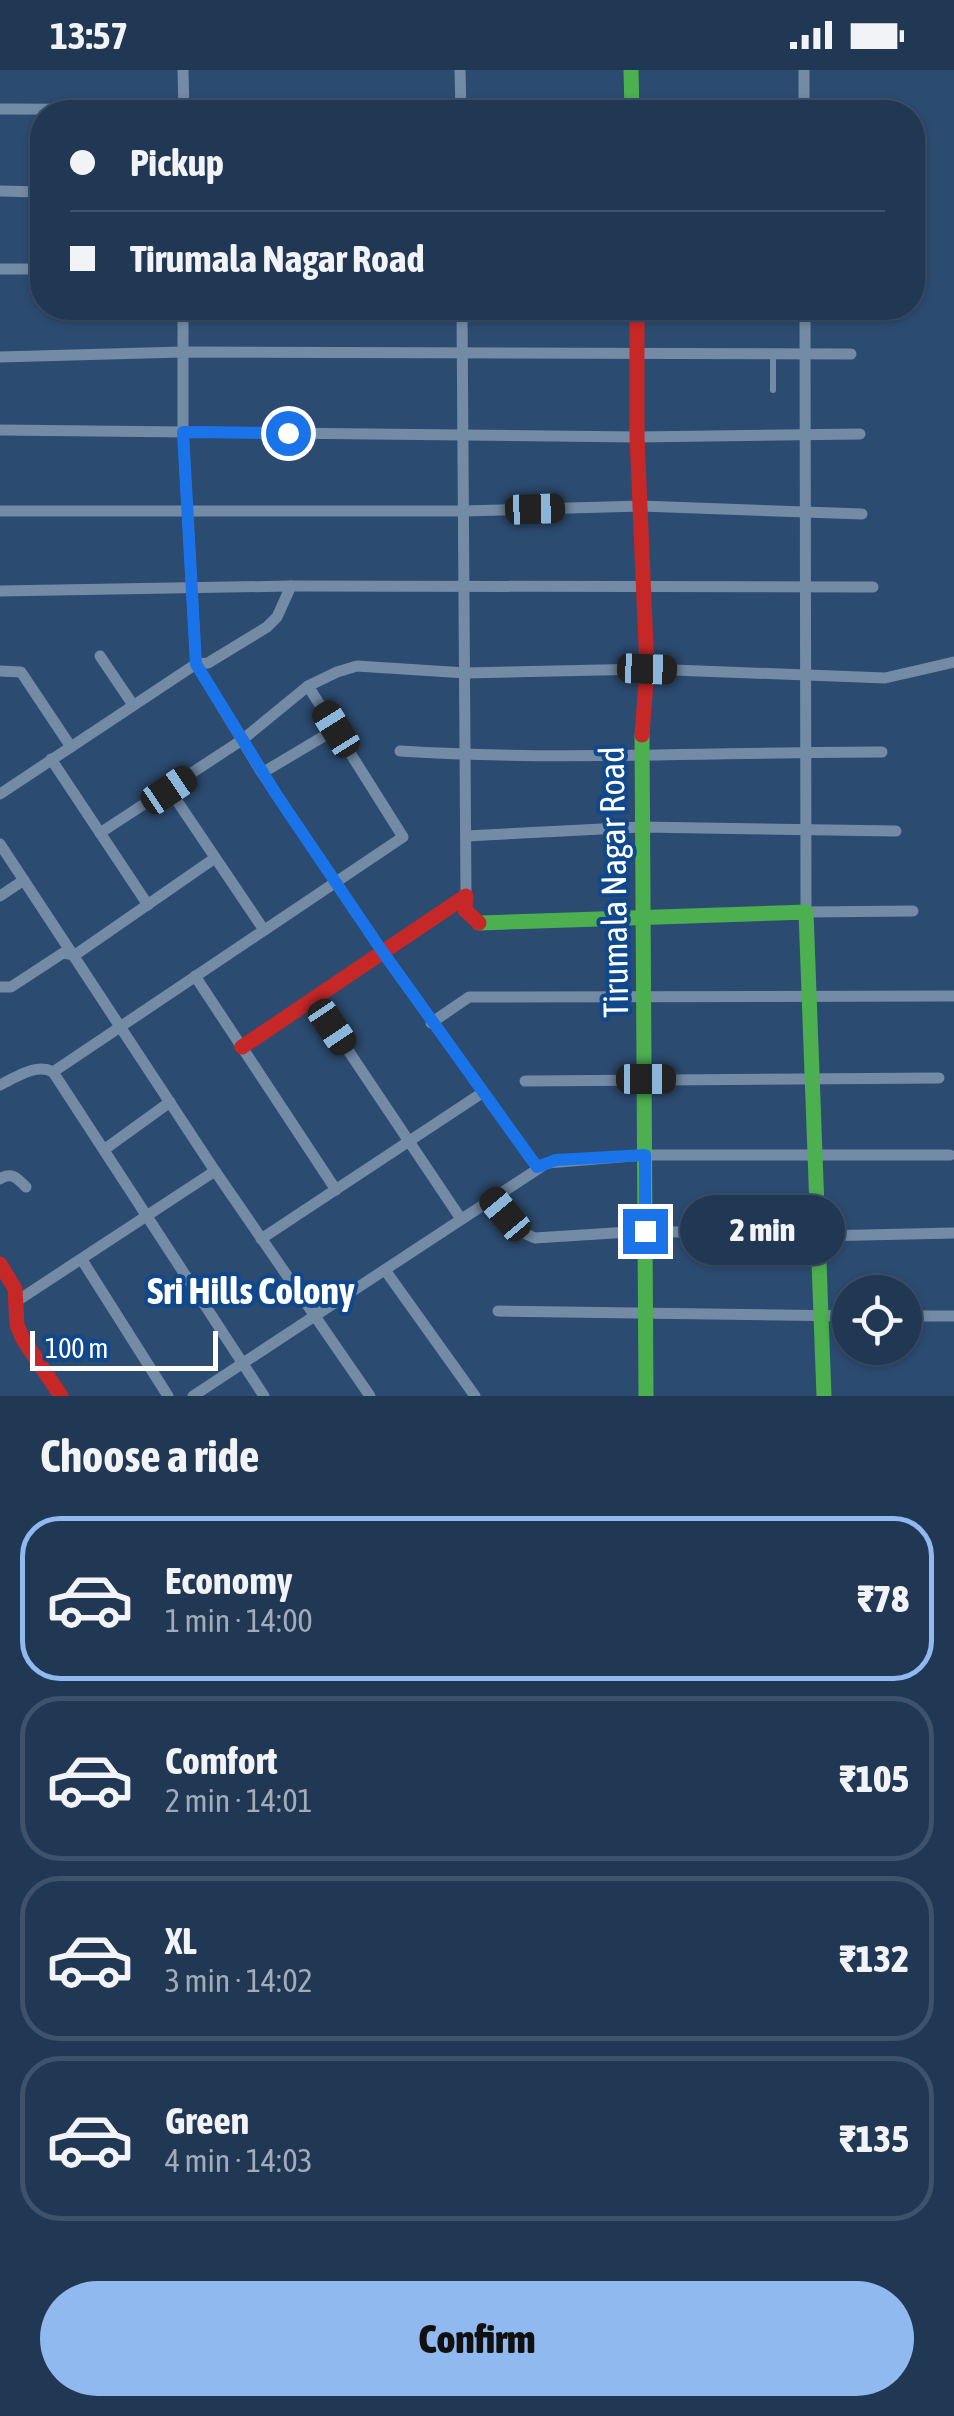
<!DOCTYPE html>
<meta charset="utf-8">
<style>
:root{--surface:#213854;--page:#2d435e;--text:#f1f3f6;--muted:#a2acb8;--line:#3e526b;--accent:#90b9f0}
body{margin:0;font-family:"Asap Condensed",sans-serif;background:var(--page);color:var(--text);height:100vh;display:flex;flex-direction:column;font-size:38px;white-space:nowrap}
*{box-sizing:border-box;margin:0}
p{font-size:32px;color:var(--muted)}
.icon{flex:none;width:55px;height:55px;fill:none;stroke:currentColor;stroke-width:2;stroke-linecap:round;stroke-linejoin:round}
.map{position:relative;height:1326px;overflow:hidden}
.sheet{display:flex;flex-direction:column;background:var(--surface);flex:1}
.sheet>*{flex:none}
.guide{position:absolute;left:30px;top:30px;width:895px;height:220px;border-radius:40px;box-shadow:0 2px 8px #0004,0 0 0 2px var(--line);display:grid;align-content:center;height:220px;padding:0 40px;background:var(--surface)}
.controls{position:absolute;left:832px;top:1205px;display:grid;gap:20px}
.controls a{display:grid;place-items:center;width:90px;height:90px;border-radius:50%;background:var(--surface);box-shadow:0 2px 8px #0004,0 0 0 2px var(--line);font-size:50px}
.scale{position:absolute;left:30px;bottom:25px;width:188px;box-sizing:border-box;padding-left:10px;border:5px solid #fff;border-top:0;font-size:28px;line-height:35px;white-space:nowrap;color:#fff;-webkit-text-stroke:8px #0f488d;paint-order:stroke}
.end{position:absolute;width:45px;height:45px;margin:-22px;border:12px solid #1a73e8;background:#fff;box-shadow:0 0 0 5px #fff}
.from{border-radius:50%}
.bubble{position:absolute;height:70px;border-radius:35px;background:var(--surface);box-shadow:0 2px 8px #0004,0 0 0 2px var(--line);font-size:32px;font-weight:800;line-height:70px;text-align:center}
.car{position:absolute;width:30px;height:60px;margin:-30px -15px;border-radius:12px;box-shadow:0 0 8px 2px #0007;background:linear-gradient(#222 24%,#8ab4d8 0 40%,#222 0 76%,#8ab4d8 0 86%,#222 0)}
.guide b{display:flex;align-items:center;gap:35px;height:95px;font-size:38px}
.guide b+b{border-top:2px solid var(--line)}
.guide i{width:25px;height:25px;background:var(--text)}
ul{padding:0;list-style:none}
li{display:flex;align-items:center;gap:30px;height:165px;margin:0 20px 15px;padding:0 20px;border:5px solid var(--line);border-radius:40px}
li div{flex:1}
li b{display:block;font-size:38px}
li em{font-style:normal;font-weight:800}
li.selected{border-color:var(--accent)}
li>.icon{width:90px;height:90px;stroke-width:1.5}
h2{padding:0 40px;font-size:45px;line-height:120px}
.button{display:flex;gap:20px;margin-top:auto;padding:20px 40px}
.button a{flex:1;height:115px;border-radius:60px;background:var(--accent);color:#111;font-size:40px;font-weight:800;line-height:115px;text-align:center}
.status{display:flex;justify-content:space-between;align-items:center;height:70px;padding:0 50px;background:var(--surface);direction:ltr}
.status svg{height:28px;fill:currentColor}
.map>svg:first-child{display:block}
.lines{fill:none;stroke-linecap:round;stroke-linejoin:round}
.lane{stroke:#738ba5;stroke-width:6}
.street{stroke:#738ba5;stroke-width:11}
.fast{stroke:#4caf50;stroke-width:15}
.jam{stroke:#c62828;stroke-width:15}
.route{stroke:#1a73e8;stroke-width:12}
.labels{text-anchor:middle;stroke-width:8;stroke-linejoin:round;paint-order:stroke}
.street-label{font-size:35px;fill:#fff;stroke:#0f488d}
.neighbourhood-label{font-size:38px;font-weight:bold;fill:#fff;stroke:#0f488d}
</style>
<div class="status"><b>13:57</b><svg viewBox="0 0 49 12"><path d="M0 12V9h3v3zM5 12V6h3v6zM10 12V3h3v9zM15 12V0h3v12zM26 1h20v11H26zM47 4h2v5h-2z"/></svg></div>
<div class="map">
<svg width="954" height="1326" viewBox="0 0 954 1326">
<rect width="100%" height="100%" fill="#2c4b70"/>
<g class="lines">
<polyline class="lane" points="773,320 773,283"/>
<g class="street">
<polyline points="183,0 184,42"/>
<polyline points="460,0 461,42"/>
<polyline points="804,0 804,42"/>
<polyline points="0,39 461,41 854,38"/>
<polyline points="0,121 42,122"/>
<polyline points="0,199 42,199"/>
<polyline points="183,238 183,362 196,594 262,703 382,881 537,1097"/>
<polyline points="462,238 466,826"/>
<polyline points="805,238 806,842 913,841"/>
<polyline points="0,287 182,282 851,284"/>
<polyline points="0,360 637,367 860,364"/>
<polyline points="0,441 464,441 641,436 862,444"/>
<polyline points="0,521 291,516 873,517"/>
<polyline points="100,586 133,635"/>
<polyline points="0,601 21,602 71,677"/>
<polyline points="308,616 337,602 357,596 466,603 647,599 885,608 954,592"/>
<path d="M400,681C561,691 722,682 882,682"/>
<polyline points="51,689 148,835"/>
<polyline points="262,703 336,659"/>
<polyline points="169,719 264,860"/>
<polyline points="0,724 196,594 208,593 267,557 277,547 291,516"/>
<polyline points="466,766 641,757 896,761"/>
<polyline points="0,774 215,1101 370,1326"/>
<polyline points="0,826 24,810"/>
<polyline points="195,906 336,1120"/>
<polyline points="0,917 11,917 63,883 75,885 215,788"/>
<polyline points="313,928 461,1149"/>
<polyline points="431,953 469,927 953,926"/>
<polyline points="53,1002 264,1326"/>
<polyline points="525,1011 939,1008"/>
<path d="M0,1015C17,1007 35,993 53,1002L403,767L308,616L242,670L100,763"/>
<polyline points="105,1079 170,1032"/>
<path d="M0,1109C12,1101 18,1109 26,1117"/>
<polyline points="492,1128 519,1161 535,1168 645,1161 819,1166 954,1163"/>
<polyline points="261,1169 482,1023"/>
<polyline points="82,1190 168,1326"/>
<polyline points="385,1200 475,1326"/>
<polyline points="17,1231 215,1101"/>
<polyline points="498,1241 850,1246"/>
<polyline points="905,1246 954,1246"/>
<polyline points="193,1326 547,1093 645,1085 950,1085"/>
</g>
<g class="fast">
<polyline points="631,0 632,42"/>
<polyline points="642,665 646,1326"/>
<polyline points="479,853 806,842 824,1326"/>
</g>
<g class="jam">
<polyline points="637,238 637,367 647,599 642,665"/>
<polyline points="242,977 466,826 465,840 479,853"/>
<polyline points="0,1194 15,1219 17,1255 23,1269 61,1326"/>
</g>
</g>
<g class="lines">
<polyline class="route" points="288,363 183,362 196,594 276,724 382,881 537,1097 556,1090 645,1085 645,1161"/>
</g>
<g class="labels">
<g class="street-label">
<text transform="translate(614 812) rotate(-91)" y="12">Tirumala Nagar Road</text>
</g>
<g class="neighbourhood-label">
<text x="251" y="1234">Sri Hills Colony</text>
</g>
</g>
</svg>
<div class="controls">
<a><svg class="icon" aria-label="locate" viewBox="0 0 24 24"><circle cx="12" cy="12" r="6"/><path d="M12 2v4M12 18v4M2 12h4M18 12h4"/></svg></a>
</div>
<div class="scale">100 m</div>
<i class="end from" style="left:288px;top:363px"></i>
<i class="end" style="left:645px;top:1161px"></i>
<div class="bubble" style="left:680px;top:1125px;width:165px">2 min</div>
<i class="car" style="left:535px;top:439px;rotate:88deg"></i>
<i class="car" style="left:647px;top:599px;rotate:92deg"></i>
<i class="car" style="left:336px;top:659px;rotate:328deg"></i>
<i class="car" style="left:169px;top:720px;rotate:56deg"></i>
<i class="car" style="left:332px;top:957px;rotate:146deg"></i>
<i class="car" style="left:646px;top:1009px;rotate:90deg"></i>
<i class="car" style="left:505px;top:1144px;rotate:320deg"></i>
<div class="guide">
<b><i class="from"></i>Pickup</b>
<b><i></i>Tirumala Nagar Road</b>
</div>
</div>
<section class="sheet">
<h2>Choose a ride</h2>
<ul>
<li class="selected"><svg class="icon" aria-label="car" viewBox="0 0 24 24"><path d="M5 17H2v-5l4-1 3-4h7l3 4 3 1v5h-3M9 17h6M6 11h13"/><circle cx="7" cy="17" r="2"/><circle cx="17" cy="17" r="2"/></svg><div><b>Economy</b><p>1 min · 14:00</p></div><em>₹78</em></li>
<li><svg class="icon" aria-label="car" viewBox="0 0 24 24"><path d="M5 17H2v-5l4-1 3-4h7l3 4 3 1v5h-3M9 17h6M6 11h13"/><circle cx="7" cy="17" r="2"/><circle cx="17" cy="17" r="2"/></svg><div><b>Comfort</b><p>2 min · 14:01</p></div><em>₹105</em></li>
<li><svg class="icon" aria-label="car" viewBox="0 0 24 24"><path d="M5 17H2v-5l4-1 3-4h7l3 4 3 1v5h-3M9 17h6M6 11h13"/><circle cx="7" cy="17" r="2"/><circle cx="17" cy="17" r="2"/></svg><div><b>XL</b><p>3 min · 14:02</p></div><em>₹132</em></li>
<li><svg class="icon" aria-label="car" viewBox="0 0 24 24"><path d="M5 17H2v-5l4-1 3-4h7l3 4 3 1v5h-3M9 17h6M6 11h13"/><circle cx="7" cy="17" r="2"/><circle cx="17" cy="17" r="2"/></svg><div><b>Green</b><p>4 min · 14:03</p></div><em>₹135</em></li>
</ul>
<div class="button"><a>Confirm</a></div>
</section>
